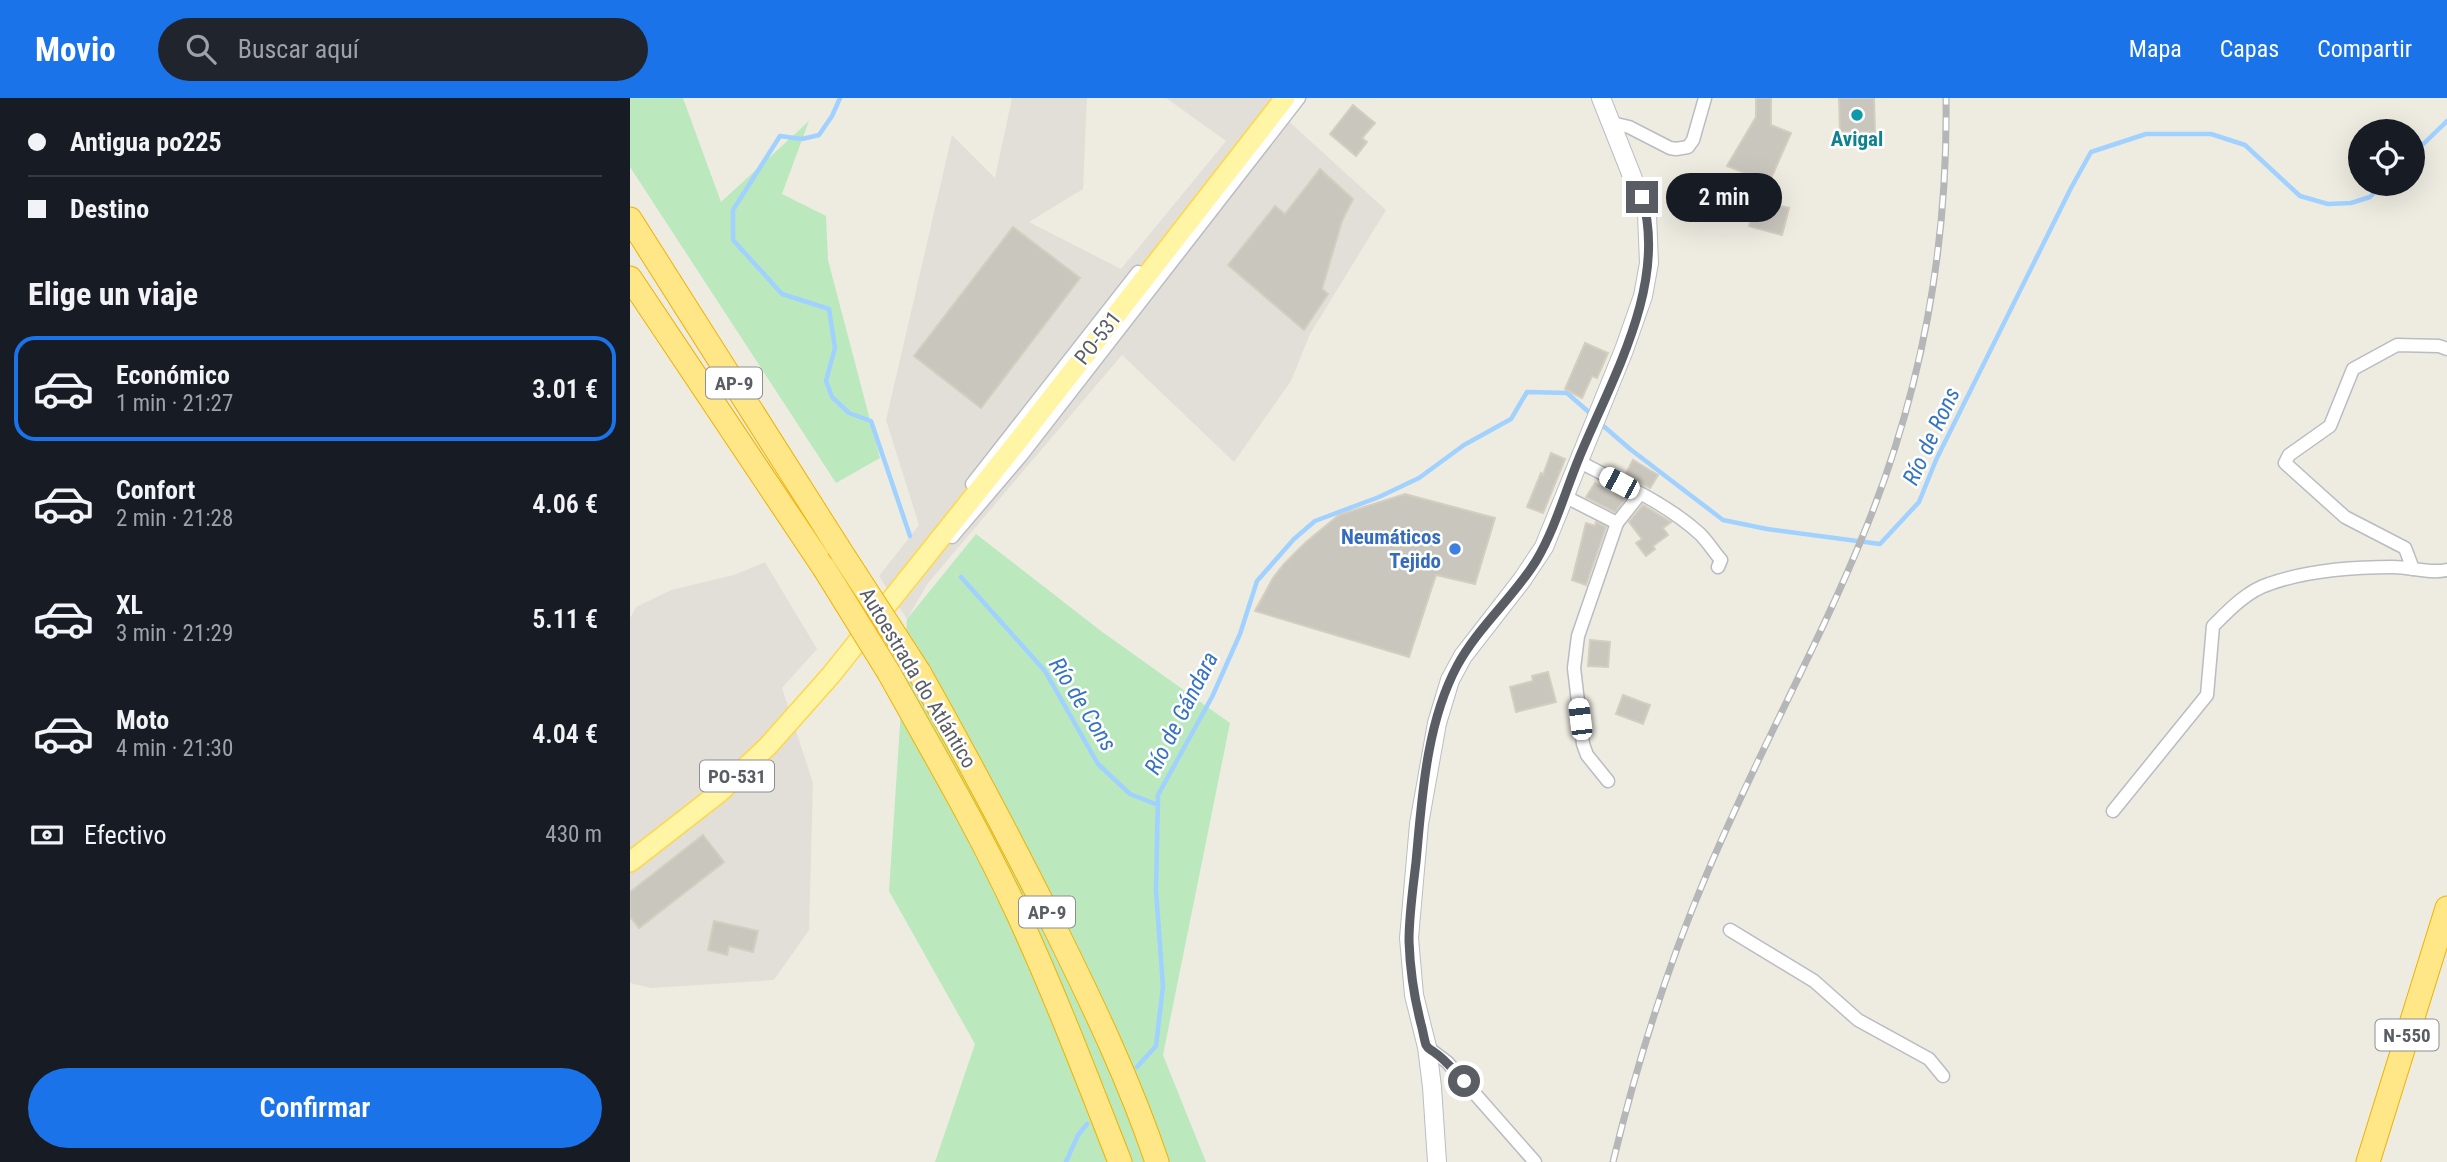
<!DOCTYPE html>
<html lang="es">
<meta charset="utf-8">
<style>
:root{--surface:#171b24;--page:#20242c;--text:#f1f3f6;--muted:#9ea1a6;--line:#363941;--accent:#1a73e8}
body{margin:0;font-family:"Roboto Condensed",sans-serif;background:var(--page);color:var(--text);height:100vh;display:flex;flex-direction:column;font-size:26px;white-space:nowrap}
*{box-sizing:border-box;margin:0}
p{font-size:23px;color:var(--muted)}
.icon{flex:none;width:38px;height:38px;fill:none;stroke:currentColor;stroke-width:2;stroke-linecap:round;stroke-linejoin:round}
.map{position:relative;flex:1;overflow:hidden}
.details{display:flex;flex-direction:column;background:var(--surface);width:630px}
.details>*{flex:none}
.hud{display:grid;align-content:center;height:154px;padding:0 28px;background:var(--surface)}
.tools{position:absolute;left:1718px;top:21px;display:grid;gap:14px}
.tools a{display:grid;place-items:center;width:77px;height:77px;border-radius:50%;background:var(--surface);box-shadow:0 7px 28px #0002;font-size:35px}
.end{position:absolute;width:32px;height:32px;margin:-16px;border:9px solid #5a5e64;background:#fff;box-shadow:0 0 0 4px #fff}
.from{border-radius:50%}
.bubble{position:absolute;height:49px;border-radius:24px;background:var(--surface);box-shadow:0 7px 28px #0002;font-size:23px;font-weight:600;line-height:49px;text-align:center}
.car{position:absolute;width:21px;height:42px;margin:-21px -10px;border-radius:9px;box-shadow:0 0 5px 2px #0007;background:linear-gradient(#fff 24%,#345 0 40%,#fff 0 76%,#345 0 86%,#fff 0)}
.hud b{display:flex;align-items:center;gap:24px;height:66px;font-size:26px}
.hud b+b{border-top:2px solid var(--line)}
.hud i{width:18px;height:18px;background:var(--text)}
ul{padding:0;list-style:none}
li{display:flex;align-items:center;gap:21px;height:105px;margin:0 14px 10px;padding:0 14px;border:4px solid transparent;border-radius:21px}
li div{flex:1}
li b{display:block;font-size:26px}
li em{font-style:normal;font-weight:600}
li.on{border-color:var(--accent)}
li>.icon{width:63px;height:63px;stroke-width:1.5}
h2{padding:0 28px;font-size:32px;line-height:84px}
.pay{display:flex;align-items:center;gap:18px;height:77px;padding:0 28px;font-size:26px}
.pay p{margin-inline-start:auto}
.cta{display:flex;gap:14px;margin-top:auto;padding:14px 28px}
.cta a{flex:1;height:80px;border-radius:42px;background:var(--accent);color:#fff;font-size:28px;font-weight:600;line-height:80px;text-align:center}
header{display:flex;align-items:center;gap:42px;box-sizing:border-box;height:98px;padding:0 35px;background:var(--accent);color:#fff}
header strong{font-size:33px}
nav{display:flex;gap:38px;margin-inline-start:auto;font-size:24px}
.search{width:490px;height:63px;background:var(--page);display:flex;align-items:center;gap:18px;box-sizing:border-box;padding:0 24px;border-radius:38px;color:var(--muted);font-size:26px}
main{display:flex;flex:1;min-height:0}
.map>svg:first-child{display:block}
.industrial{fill:#e2dfd9}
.green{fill:#bbe9bd}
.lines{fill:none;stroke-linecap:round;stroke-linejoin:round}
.stream{stroke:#a0d1ff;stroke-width:4.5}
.building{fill:#c9c6be;stroke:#d4cebf;stroke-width:2}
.street-casing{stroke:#b9bcc2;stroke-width:15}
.secondary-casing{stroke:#babdc4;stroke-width:20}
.primary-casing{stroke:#ffd649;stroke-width:22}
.highway-casing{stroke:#efb200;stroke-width:25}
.street{stroke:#fff;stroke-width:12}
.secondary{stroke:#fff;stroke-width:18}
.primary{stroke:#fff5a5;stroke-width:19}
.highway{stroke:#ffe787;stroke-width:23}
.rail-casing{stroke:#b5b6b7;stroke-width:7}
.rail{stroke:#fff;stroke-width:4.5;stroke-dasharray:13;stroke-linecap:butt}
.highway-bridge-casing{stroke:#efb200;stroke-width:25;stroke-linecap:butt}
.highway-bridge{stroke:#ffe787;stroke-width:23}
.route{stroke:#5a5e64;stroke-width:9}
.culture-dot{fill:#0f9aa8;stroke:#fff;stroke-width:2.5}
.shop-dot{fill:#3f7fe0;stroke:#fff;stroke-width:2.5}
.labels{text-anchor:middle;stroke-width:5;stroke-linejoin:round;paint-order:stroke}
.shield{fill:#fff;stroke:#8c8e92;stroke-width:2}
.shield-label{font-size:19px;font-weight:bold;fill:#5a5e64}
.culture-label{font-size:21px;font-weight:bold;fill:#0d838f;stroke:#fff}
.street-label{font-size:21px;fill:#5a5e64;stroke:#fff}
.shop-label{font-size:21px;font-weight:bold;fill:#366cbe;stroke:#fff;text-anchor:end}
.water-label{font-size:23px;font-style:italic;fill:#3573c5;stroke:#fff}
</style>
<header>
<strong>Movio</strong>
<div class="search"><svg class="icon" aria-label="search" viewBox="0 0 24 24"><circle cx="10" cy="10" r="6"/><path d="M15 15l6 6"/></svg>Buscar aquí</div>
<nav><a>Mapa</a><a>Capas</a><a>Compartir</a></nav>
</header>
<main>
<section class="details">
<div class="hud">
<b><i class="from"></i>Antigua po225</b>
<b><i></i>Destino</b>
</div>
<h2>Elige un viaje</h2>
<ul>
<li class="on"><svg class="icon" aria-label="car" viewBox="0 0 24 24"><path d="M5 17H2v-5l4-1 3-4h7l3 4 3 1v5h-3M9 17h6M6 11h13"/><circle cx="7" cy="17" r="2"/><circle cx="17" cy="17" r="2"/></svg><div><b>Económico</b><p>1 min · 21:27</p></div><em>3.01 €</em></li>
<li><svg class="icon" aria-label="car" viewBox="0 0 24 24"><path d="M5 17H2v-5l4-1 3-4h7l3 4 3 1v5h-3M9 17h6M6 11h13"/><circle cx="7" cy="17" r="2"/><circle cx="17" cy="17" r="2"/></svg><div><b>Confort</b><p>2 min · 21:28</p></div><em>4.06 €</em></li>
<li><svg class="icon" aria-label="car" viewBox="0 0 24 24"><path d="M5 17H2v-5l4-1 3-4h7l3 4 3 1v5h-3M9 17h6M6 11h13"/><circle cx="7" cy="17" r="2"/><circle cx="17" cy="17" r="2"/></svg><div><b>XL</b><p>3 min · 21:29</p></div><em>5.11 €</em></li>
<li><svg class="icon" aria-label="car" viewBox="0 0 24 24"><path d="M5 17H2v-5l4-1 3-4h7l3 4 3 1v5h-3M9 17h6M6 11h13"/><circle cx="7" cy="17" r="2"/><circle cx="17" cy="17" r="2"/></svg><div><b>Moto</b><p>4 min · 21:30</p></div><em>4.04 €</em></li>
</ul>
<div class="pay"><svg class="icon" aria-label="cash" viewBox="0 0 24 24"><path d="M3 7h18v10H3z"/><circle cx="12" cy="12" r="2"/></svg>Efectivo<p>430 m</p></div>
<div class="cta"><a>Confirmar</a></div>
</section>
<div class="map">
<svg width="1817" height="1064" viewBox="0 0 1817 1064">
<rect width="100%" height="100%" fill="#eeece1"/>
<g class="industrial">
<polygon points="382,0 457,0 453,91 399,124 491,171 596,43 536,0 669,0 654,19 756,112 680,236 661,283 604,364 492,257 298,485 277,521 249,478 289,427 256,322 322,37 365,80"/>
<polygon points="135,464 187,551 152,590 183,685 179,832 144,882 21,890 0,885 0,520 6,509 41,492 104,477"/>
</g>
<g class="green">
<polygon points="0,0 53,0 91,104 179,23 152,96 196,118 198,162 250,360 206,385 0,69"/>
<polygon points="346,436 471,533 600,625 533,957 576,1064 305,1064 345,946 259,793 277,521"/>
</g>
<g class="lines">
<g class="stream">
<polyline points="210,0 202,18 189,37 172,41 150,38 103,112 103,142 152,196 199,211 205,250 196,283 202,299 219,315 241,323 280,438"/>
<polyline points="1783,56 1817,23"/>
<polyline points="970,325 1000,351 1093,422 1137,431 1250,446 1289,404 1306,362 1441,90 1461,54 1516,36 1581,36 1615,47 1670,98 1698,106 1721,105 1740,99 1753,86"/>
<polyline points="331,479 415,573 468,666 500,696 528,707"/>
<polyline points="507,969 526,948 533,888 526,793 528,697 582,599 610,536 627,483 664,441 685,423 749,399 789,380 834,347 881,321 897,294 937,295 961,316"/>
<polyline points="436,1064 448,1037 457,1026"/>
</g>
</g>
<g class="building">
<polygon points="1126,0 1141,0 1141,27 1161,35 1139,85 1097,68 1126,19"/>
<polygon points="1209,0 1244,0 1245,34 1210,34"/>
<polygon points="723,7 745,25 732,40 737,44 726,58 700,36"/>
<polygon points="690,71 723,101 712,123 692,191 698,196 674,232 598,167 645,108 655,116"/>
<polygon points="1126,101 1159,110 1152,137 1119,128"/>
<polygon points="383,129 450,180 351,310 284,258"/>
<polygon points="955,245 978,255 967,280 962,278 952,300 935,291"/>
<polygon points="921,355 935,361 913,415 897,409 911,375 913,377"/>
<polygon points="1003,362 1028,377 1020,390 995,377"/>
<polygon points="965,385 983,396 986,392 997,398 985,414 956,399"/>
<polygon points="775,396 865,420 845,486 806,477 779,559 625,513 643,480 654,466 676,444 709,417"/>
<polygon points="1013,407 1041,424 1033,430 1038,437 1023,448 1025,451 1016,458 1006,445 1012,441 999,424"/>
<polygon points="966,424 976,429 956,487 942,482 956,425 965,428"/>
<polygon points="960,542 980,544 978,569 958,568"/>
<polygon points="918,574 926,604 886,614 880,589 903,583 902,578"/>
<polygon points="993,597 1020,607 1013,626 986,616"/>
<polygon points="73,737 94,764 9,830 0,819 0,794"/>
<polygon points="84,823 128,833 123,854 99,848 97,857 78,852"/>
</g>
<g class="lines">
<g class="street-casing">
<g id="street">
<polyline points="982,25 999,29 1040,50 1046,51 1058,49 1063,42 1075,0"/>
<path d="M948,363C989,385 1035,404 1070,436C1078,444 1084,454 1091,462L1088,469"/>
<polyline points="342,386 508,174"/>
<polyline points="934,398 987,425"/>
<polyline points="322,439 391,358 669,0"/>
<polyline points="1783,471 1775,450 1715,419 1655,365 1659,357 1700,328 1723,271 1767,247 1809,248 1817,251"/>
<polyline points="978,683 957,657 953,646 944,570 948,538 987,425 1010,396"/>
<path d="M1483,713L1577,597L1583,528C1599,512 1617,493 1639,486C1678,472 1723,469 1763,469C1782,469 1798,476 1817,472"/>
<polyline points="1100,832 1184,883 1228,922 1299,961 1313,978"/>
<polyline points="797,949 817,964 905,1064"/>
</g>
</g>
<g class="secondary-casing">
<polyline id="secondary" points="807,1064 802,989 797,949 784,897 779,840 789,726 807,625 820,582 833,558 892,482 914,449 994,252 1013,198 1019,165 1017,116 971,0"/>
</g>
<g class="primary-casing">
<polyline id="primary" points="0,764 90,694 139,647 201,577 388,343 655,0"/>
</g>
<g class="highway-casing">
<g id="highway">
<polyline points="0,121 208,449"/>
<polyline points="0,180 194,470"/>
<path d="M289,574C337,659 383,746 427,834C464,909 500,984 527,1064"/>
<path d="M259,575C303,654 349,732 387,814C425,896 457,980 490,1064"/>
<polyline points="1738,1064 1817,810"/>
</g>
</g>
<use href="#street" class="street"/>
<use href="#secondary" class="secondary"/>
<use href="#primary" class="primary"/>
<use href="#highway" class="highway"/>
<g class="rail-casing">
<path id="rail" d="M983,1064C1006,969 1035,875 1073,785C1123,663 1189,548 1238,425C1292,290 1318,145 1316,0"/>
</g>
<use href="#rail" class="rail"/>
<g class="highway-bridge-casing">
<g id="highway-bridge">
<polyline points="208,449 289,574"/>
<polyline points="194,470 259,575"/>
</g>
</g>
<use href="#highway-bridge" class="highway-bridge"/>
</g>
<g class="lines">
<path class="route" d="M834,983C824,973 816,962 804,954C800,951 798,951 796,947C794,941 793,933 791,926C784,899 780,872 779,843C779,817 783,790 786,764C792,700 796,626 827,568C848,529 883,500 906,463C925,431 935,394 949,360C982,280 1038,187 1012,99"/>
</g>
<circle class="culture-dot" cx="1227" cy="17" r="7"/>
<circle class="shop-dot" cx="825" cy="451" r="7"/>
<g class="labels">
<g class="shield">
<rect x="76" y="269.5" width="56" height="31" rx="5"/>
<rect x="70" y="662.5" width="74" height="31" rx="5"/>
<rect x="389" y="798.5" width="56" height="31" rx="5"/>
<rect x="1745.5" y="921.5" width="63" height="31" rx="5"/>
</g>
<g class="shield-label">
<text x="104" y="292">AP-9</text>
<text x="107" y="685">PO-531</text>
<text x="417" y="821">AP-9</text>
<text x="1777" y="944">N-550</text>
</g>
<g class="culture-label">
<text x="1227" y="48">Avigal</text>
</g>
<g class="street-label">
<text transform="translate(468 240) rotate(-52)" y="7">PO-531</text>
<text transform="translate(288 580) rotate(59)" y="7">Autoestrada do Atlántico</text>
</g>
<g class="shop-label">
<text x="811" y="446">Neumáticos<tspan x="811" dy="24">Tejido</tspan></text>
</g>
<g class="water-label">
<text transform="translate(1301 338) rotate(-65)" y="8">Río de Rons</text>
<text transform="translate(453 606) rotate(58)" y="8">Río de Cons</text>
<text transform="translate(551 615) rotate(-63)" y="8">Río de Gándara</text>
</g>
</g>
</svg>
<div class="tools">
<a><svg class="icon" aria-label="locate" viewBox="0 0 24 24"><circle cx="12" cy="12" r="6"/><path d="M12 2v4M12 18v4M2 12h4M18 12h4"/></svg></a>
</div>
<i class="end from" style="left:834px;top:983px"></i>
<i class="end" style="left:1012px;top:99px"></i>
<div class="bubble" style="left:1036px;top:75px;width:116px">2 min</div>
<i class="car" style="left:989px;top:385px;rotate:298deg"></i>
<i class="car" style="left:950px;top:621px;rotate:353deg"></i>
</div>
</main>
